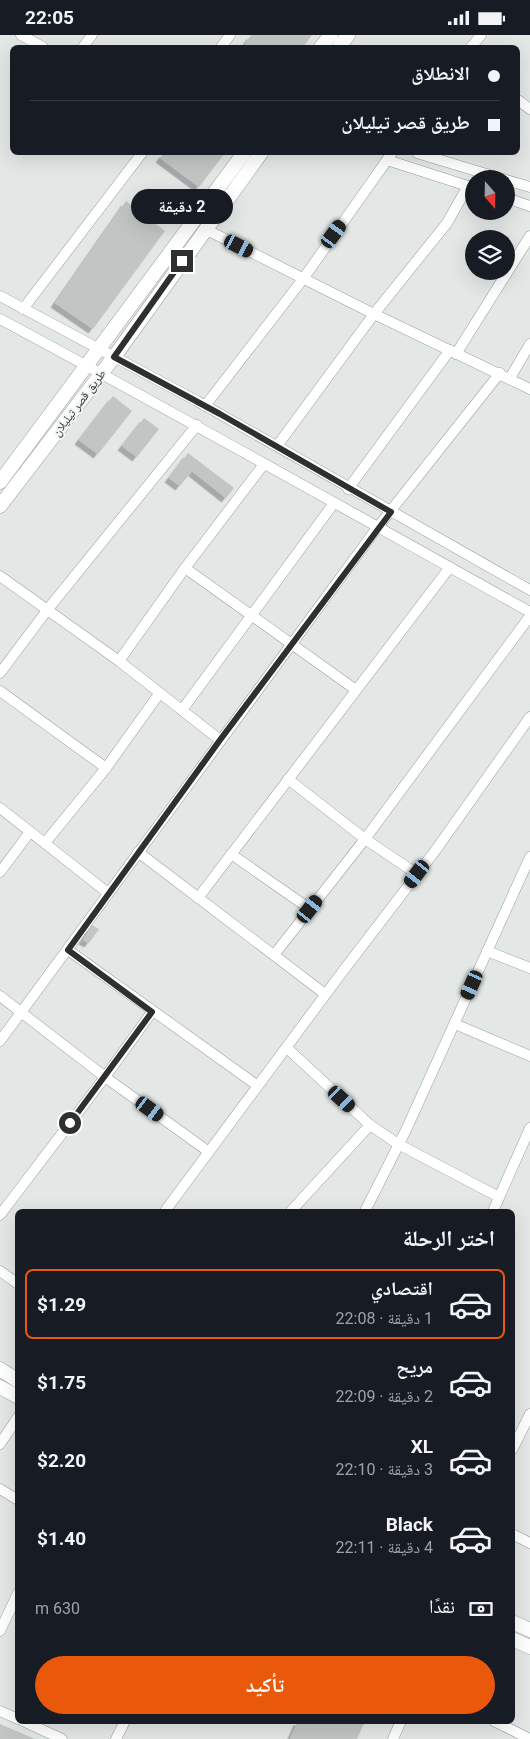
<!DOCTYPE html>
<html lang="ar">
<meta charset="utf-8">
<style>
:root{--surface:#171b24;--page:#242831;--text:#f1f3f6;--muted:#9ea1a6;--line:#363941;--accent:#ea580c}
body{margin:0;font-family:Roboto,"Noto Naskh Arabic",sans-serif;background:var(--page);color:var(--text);direction:rtl;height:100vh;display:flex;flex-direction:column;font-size:19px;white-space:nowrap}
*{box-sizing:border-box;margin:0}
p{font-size:16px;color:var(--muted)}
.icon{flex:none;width:28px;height:28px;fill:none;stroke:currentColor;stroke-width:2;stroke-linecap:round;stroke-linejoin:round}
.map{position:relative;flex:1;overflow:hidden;direction:ltr}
.sheet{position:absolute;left:15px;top:1174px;width:500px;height:515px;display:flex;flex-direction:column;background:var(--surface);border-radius:8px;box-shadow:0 5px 20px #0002;direction:rtl}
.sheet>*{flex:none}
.guide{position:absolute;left:10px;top:10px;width:510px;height:110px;border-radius:8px;box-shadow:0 5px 20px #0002;direction:rtl;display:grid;align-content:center;height:110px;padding:0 20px;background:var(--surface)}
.needle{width:32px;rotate:160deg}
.buttons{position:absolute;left:465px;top:135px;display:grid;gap:10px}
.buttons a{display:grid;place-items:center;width:50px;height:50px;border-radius:50%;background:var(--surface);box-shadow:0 5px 20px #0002;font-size:25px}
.end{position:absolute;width:22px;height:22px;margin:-11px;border:6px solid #2e302f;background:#fff;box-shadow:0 0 0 2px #fff}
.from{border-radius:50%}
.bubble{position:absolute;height:35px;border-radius:18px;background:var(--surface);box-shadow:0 5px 20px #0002;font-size:16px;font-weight:700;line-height:35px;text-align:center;direction:rtl}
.car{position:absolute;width:15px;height:30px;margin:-15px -8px;border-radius:6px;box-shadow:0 0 4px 1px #0007;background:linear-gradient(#222 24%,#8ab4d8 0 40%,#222 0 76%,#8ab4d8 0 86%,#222 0)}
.guide b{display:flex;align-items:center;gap:18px;height:48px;font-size:19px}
.guide b+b{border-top:1px solid var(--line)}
.guide i{width:12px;height:12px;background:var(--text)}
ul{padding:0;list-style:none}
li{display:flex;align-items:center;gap:15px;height:70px;margin:0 10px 8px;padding:0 10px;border:2px solid transparent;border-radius:8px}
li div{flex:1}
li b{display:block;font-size:19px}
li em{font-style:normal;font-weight:700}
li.selected{border-color:var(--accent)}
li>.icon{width:45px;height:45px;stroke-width:1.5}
h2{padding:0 20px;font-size:22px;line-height:60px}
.pay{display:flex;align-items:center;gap:12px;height:55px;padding:0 20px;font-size:19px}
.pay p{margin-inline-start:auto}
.button{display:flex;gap:10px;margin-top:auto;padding:10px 20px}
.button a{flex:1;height:58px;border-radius:30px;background:var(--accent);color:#fff;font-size:20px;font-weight:700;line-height:58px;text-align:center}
.status{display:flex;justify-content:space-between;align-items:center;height:35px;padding:0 25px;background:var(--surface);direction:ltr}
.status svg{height:14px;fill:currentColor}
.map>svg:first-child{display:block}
.building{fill:#c1c5c4;filter:url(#shadow)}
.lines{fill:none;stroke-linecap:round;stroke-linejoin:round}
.minor-casing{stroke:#9a9e9d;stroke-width:11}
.secondary-casing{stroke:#9a9e9d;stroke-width:15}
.minor{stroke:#fff;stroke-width:10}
.secondary{stroke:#fff;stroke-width:14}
.route{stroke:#2e302f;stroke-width:6}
.labels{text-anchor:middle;stroke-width:4;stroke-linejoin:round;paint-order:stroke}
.street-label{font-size:12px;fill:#2e302f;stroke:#f0f4f3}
</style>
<div class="status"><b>22:05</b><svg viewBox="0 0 49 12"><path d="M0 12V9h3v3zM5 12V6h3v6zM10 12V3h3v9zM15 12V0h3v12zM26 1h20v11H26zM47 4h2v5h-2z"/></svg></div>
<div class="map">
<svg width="530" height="1704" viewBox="0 0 530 1704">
<defs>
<filter id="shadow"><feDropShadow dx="-4.5" dy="4.5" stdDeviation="0" flood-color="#0004"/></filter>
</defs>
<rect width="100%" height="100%" fill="#e3e7e6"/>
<g class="building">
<polygon points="251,0 312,0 303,12 249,12 245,9"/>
<polygon points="164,118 225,118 199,152 160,123"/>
<polygon points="126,166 165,196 93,294 55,268"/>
<polygon points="113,361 132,376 98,419 79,405"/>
<polygon points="144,383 159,394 137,422 122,411"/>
<polygon points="188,418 234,453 226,463 192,436 180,451 169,443"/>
<polygon points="92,890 99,894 89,908 83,905"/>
<polygon points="298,1686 365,1686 357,1704 290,1704"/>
<polygon points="0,1689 35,1704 0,1704"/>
</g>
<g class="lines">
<g class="minor-casing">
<g id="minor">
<polyline points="21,0 43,12"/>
<polyline points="83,12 92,0"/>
<polyline points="221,12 230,0"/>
<polyline points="471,12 481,0"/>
<polyline points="518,65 530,74"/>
<polyline points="417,118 503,144"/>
<polyline points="387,125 474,153"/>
<polyline points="506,145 530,152"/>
<polyline points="506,163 530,171"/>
<polyline points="205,194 374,279 530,354"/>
<polyline points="0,261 197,366 530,555"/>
<polyline points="23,274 142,118"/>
<path d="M0,284C178,379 354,479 530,577"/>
<polyline points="456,319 530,201"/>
<polyline points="510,343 530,309"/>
<polyline points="205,371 303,244 392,118"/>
<polyline points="277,411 374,279 447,188 468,151"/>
<polyline points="348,454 450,315"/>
<polyline points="185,533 356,655"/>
<polyline points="0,541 119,626 220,705"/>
<polyline points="119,626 185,533 264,429"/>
<polyline points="0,638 48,574 197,390"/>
<polyline points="0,656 106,733"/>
<polyline points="182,675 334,468"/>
<polyline points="288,744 365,804 417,839"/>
<polyline points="0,773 108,858"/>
<polyline points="45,808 106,733 159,659"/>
<polyline points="138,817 325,959"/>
<polyline points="231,819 310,874"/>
<polyline points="0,837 30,797"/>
<polyline points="198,863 450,532"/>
<polyline points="68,915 258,1051"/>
<polyline points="487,916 530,933"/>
<polyline points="274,920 365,804 530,581"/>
<polyline points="0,961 105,1042 209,1117"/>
<polyline points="455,989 530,1021"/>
<polyline points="0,1006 377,493 500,338"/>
<polyline points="287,1013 370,1090 398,1109 499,1162"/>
<polyline points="165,1176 343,936 435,816 530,682"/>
<polyline points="291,1176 370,1090"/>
<polyline points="365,1176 406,1095 530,822"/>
<polyline points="493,1176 530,1093"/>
<polyline points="0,1180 105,1042 152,977"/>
<polyline points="0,1236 18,1249"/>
<polyline points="0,1409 18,1382"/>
<polyline points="512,1415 530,1379"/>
<polyline points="0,1454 18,1465"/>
<polyline points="512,1499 530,1508"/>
<polyline points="0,1596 18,1558"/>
<polyline points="0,1676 18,1684"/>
<polyline points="23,1686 62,1704"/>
<polyline points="494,1686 530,1704"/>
<polyline points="116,1704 125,1686"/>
<polyline points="393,1704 401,1686"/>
</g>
</g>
<g class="secondary-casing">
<g id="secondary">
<polyline points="321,12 331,0"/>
<polyline points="339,12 348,0"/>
<polyline points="0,447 244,118"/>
<polyline points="0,471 114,322 261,118"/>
<polyline points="0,1334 18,1346"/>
<polyline points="0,1352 18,1362"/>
<polyline points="512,1587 530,1595"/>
<polyline points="512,1604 530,1612"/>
</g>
</g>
<use href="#minor" class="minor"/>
<use href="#secondary" class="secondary"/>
</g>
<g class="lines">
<polyline class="route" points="70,1088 152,977 68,915 220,705 391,477 220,379 114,322 182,226"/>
</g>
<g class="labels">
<g class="street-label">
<text transform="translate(79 368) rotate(-53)" y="4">طريق قصر تيليلان</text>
</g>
</g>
</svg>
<div class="buttons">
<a><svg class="needle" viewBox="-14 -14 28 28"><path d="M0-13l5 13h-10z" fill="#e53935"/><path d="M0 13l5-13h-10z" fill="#9ea1a6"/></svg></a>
<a><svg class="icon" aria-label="layers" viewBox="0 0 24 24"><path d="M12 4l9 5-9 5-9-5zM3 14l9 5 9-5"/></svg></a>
</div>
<i class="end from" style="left:70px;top:1088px"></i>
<i class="end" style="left:182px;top:226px"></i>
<div class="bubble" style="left:131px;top:154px;width:102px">2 دقيقة</div>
<i class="car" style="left:334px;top:199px;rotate:36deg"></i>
<i class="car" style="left:239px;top:211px;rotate:117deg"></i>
<i class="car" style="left:417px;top:839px;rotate:217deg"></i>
<i class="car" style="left:310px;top:874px;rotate:38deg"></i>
<i class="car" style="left:472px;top:950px;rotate:204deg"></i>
<i class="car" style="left:342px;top:1064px;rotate:133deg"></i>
<i class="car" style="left:150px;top:1074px;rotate:126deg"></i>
<div class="guide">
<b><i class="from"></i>الانطلاق</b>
<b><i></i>طريق قصر تيليلان</b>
</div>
<section class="sheet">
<h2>اختر الرحلة</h2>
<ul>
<li class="selected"><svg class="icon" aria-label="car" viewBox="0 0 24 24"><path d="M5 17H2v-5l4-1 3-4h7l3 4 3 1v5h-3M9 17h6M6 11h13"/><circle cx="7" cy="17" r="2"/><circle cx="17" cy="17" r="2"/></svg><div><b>اقتصادي</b><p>1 دقيقة · 22:08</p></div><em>$1.29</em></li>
<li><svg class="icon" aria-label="car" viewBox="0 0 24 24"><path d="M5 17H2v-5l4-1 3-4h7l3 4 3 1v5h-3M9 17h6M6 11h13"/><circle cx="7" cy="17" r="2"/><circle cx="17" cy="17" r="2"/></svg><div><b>مريح</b><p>2 دقيقة · 22:09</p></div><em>$1.75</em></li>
<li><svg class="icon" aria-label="car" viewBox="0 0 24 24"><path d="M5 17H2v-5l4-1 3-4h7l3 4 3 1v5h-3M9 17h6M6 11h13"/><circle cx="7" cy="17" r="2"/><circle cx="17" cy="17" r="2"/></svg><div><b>XL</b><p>3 دقيقة · 22:10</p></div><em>$2.20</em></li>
<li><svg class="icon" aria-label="car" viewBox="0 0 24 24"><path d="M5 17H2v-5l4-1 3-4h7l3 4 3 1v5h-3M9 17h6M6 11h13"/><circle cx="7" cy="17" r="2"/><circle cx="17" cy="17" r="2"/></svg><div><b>Black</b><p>4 دقيقة · 22:11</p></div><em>$1.40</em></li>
</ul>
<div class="pay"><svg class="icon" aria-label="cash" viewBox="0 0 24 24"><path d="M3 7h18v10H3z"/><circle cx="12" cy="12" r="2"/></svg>نقدًا<p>630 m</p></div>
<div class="button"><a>تأكيد</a></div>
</section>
</div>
